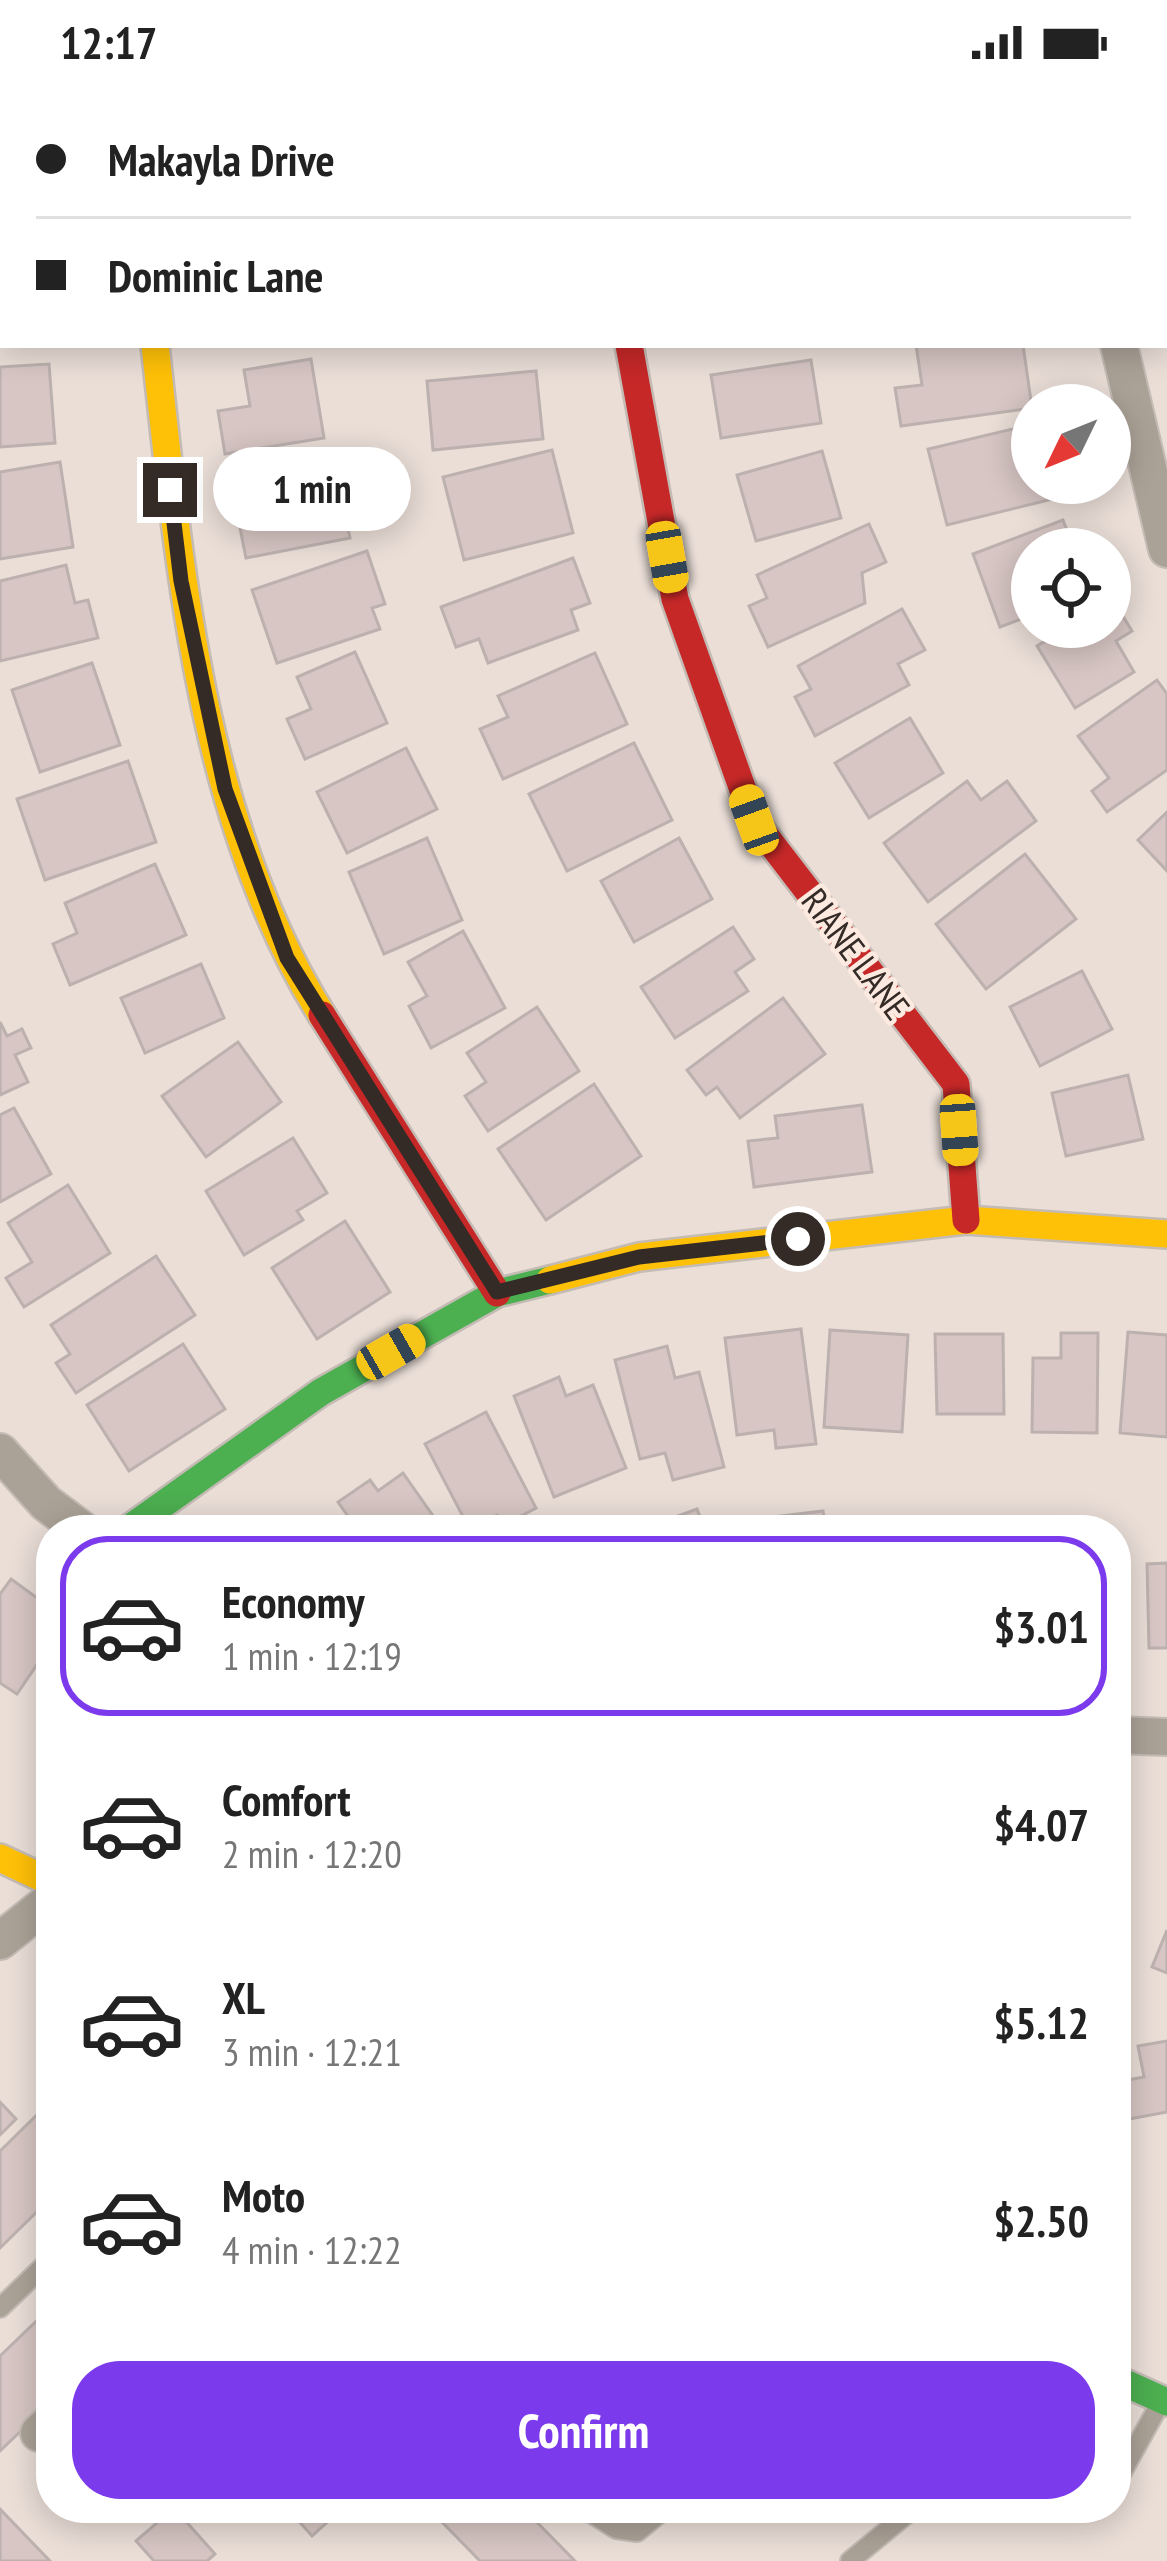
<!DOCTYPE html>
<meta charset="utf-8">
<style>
:root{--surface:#fff;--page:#f2f2f2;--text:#222;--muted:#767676;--line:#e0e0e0;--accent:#7c3aed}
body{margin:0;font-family:"PT Sans Narrow",sans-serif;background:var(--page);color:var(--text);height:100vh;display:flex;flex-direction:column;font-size:45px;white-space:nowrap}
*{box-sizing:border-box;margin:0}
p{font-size:39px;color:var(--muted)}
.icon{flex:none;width:66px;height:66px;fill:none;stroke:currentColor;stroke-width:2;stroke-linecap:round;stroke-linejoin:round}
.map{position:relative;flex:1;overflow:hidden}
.panel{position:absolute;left:36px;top:1431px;width:1095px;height:1008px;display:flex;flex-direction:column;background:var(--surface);border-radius:48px;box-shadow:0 6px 30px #0003}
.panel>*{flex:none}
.guide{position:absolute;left:0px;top:0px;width:1167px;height:264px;box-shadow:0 6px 30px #0003;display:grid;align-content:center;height:264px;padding:0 36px;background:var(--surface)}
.needle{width:78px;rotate:227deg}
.controls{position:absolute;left:1011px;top:300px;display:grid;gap:24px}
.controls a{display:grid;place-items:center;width:120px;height:120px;border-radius:50%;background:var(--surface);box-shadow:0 6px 30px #0003;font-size:60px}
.end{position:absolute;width:54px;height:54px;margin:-27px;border:15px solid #342b27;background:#fff;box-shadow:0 0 0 6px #fff}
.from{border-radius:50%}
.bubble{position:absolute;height:84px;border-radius:42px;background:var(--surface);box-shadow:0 6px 30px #0003;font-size:39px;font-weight:600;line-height:84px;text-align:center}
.car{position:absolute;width:36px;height:72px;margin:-36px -18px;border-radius:15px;box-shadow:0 0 9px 3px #0007;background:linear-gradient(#f5c518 24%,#345 0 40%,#f5c518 0 76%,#345 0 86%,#f5c518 0)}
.guide b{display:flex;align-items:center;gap:42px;height:114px;font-size:45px}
.guide b+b{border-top:3px solid var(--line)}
.guide i{width:30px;height:30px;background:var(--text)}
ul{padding:21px 0 0;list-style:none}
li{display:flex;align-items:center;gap:36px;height:180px;margin:0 24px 18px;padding:0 12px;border:6px solid transparent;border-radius:48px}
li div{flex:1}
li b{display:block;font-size:45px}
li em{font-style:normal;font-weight:600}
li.on{border-color:var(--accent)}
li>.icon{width:108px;height:108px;stroke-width:1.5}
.button{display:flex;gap:24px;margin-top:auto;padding:24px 36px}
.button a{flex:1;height:138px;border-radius:48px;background:var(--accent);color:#fff;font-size:48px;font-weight:600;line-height:138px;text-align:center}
.status{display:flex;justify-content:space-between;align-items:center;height:84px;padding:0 60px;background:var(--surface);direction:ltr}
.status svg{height:33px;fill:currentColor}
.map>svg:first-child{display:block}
.building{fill:#d7c6c3;stroke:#bcb1ae;stroke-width:3}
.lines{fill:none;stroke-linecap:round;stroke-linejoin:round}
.lane-casing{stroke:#c4bbb5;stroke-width:22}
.street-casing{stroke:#c4bbb5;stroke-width:40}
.fast-casing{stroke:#c4bbb5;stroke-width:32}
.slow-casing{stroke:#c4bbb5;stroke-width:32}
.jam-casing{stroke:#c4bbb5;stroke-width:32}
.lane{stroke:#aba297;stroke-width:18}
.street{stroke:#aba297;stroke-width:36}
.fast{stroke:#4caf50;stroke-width:27}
.slow{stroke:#ffc107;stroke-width:27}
.jam{stroke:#c62828;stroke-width:27}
.route{stroke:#342b27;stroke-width:15}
.labels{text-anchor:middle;stroke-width:9;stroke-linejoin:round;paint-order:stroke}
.street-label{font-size:36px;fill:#342b27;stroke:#fce9df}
</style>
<div class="status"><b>12:17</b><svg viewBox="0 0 49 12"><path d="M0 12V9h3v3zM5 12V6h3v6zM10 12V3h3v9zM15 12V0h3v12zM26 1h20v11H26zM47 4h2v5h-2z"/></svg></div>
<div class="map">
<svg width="1167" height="2477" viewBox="0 0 1167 2477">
<rect width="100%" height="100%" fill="#eaded7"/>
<g class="building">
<polygon points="0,0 51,0 51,3 3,3 0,40"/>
<rect x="220" y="0" width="113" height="3"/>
<rect x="452" y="0" width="80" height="3"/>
<polygon points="699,0 817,0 699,3"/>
<rect x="0" y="76" width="3" height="77"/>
<rect x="0" y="183" width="3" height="76"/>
<polygon points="916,261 1023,261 1032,324 901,342 895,304 922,301"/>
<polygon points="311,275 324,354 225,370 218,327 250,322 244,286"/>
<polygon points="811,276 821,339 721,354 711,291"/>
<polygon points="49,280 55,359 0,363 0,283"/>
<polygon points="536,287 543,355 433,366 427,297"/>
<polygon points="1030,341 1032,399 1062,399 1065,412 947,441 928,365"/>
<polygon points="552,366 573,449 464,476 443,393"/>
<polygon points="822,367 841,434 756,457 737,391"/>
<polygon points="60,378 73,463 0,475 0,388"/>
<polygon points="334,378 350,454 246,474 231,399"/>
<polygon points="1063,436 1074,465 1032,465 1032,531 1000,543 973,470"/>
<polygon points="869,440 886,478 862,489 865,519 768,563 749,522 767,514 757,491"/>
<polygon points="367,467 385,520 372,524 380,545 277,579 252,506"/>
<polygon points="573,474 590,519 571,526 578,546 488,579 479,555 456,563 441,523"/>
<polygon points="66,481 75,519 88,516 98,554 0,577 0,497"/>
<polygon points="1113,516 1132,547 1116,557 1134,588 1075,624 1037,562 1068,543 1110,543"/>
<polygon points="902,525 925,566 898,580 909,601 815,652 795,613 811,605 798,582"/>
<polygon points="355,568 387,639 305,675 287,635 311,625 297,593"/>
<polygon points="595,569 627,640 503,695 480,645 508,633 498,612"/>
<polygon points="92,579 120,661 40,688 12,606"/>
<polygon points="1157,596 1167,610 1167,686 1107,728 1092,707 1109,694 1078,652"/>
<polygon points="910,634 943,689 869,734 835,679"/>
<polygon points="634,659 672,736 567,787 529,710"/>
<polygon points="406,664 437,725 347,769 317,708"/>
<polygon points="128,677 156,758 45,796 17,715"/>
<polygon points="967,697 981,716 1007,697 1036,737 928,818 884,759"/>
<polygon points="1167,728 1167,787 1138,756"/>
<polygon points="427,754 462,836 384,870 349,788"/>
<polygon points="679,754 712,815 634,858 601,797"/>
<polygon points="1025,770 1076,835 986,905 936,840"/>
<polygon points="155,780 186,851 70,901 53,860 77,849 65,819"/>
<polygon points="733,843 754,875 735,888 748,907 675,954 641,903"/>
<polygon points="463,847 505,924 431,964 409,922 427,912 408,878"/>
<polygon points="201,880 224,934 145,969 121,914"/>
<polygon points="1082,887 1112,945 1040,982 1010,923"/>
<polygon points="783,914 825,970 740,1034 717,1003 706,1011 687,986"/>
<polygon points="537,923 579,987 488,1047 465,1012 486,998 467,969"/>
<polygon points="0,938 7,952 22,945 31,964 15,971 28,998 0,1011"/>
<polygon points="238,958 281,1018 206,1073 162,1012"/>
<polygon points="1128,991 1143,1055 1066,1072 1052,1009"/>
<polygon points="594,1000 641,1072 546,1136 498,1065"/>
<polygon points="862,1021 872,1088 754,1103 748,1057 778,1054 775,1032"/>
<polygon points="14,1024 51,1090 0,1118 0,1031"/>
<polygon points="293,1054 327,1109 297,1127 303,1136 244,1171 206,1107"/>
<polygon points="68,1101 110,1169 24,1223 6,1194 32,1178 8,1139"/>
<polygon points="345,1137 390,1208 317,1255 272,1184"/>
<polygon points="156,1172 195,1231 76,1309 56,1279 70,1270 51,1241"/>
<polygon points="801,1245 816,1360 776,1364 774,1346 737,1351 725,1254"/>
<polygon points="830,1246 908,1251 902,1348 824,1343"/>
<polygon points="1128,1248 1167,1251 1167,1353 1120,1349"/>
<polygon points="1061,1249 1098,1249 1097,1349 1032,1348 1033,1274 1061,1274"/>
<polygon points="935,1250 1003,1250 1004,1330 937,1330"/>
<polygon points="183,1260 225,1325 129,1387 87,1321"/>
<polygon points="667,1262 675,1294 699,1288 724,1383 673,1396 665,1369 640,1375 615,1276"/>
<polygon points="559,1293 566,1312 593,1301 626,1384 554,1413 514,1312"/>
<polygon points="486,1328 536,1424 502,1442 497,1431 470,1446 425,1360"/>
<polygon points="403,1389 443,1446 358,1446 338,1418 370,1396 378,1407"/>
<polygon points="697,1425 705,1446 640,1446"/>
<polygon points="823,1427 826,1446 742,1446 740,1437"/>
<polygon points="1116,1464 1121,1464 1124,1571 1116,1571"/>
<polygon points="1167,1479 1167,1564 1149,1564 1147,1480"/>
<polygon points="11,1495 51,1524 51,1560 17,1610 0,1599 0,1510"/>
<polygon points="1167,1846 1167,1889 1152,1883"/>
<polygon points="1167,1957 1167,2028 1124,2036 1117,1998 1144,1993 1138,1962"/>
<polygon points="0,2018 16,2035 0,2051"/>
<polygon points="49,2019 51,2114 0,2164 0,2067"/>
<polygon points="51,2223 51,2318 0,2367 0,2272"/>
<polygon points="174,2424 215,2470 207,2477 154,2477 136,2457"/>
<polygon points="287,2424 343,2424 312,2452"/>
<polygon points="456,2424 523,2424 575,2477 480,2477 442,2438"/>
<polygon points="0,2425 50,2477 0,2477"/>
</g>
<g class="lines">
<g class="lane-casing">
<g id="lane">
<polyline points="0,2224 51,2175"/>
<polyline points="1116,2399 1162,2316"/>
<polyline points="583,2424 616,2445 637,2448 666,2424"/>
<polyline points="850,2477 914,2424"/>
</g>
</g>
<g class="street-casing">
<g id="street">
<polyline points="137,0 137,3"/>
<polyline points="1107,0 1107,3"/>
<polyline points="614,3 614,0"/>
<polyline points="1119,261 1167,465"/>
<polyline points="0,1368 46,1419 82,1446"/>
<polyline points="1116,1651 1167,1653"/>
<polyline points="0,1857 51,1816"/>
<polyline points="39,2349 51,2338"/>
</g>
</g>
<g class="fast-casing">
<g id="fast">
<polyline points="127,1446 321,1308 497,1209 550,1196"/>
<polyline points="1116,2295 1167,2318"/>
</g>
</g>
<g class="slow-casing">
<g id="slow">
<path d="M155,261C180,485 200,736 322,931"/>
<polyline points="550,1196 639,1173 966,1136 1167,1150"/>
<polyline points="0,1774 51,1798"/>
</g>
</g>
<g class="jam-casing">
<g id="jam">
<polyline points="629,261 675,515 754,737 956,1000 966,1136"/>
<polyline points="322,931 497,1209"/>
</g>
</g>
<use href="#lane" class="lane"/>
<use href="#street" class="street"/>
<use href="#fast" class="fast"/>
<use href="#slow" class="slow"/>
<use href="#jam" class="jam"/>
</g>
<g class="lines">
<polyline class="route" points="170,406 181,497 225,705 287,874 497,1208 639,1173 798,1155"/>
</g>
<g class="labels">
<g class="street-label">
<text transform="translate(856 870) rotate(53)" y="13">RIANE LANE</text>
</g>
</g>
</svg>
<div class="controls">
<a><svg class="needle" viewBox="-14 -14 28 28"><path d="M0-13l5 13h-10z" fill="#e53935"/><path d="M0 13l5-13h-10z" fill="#767676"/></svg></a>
<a><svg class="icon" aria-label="locate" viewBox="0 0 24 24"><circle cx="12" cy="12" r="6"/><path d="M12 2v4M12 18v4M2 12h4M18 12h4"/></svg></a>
</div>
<i class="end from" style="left:798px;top:1155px"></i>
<i class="end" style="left:170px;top:406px"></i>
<div class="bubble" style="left:213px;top:363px;width:198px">1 min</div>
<i class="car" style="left:667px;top:473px;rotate:170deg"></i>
<i class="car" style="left:754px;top:736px;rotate:340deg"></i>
<i class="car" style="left:959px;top:1046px;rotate:176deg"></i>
<i class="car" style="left:391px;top:1268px;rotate:60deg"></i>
<div class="guide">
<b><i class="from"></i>Makayla Drive</b>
<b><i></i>Dominic Lane</b>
</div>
<section class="panel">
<ul>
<li class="on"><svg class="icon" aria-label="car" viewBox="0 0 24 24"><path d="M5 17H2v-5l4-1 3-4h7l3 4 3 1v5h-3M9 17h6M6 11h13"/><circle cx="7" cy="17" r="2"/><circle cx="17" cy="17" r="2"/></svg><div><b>Economy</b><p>1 min · 12:19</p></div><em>$3.01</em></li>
<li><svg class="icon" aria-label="car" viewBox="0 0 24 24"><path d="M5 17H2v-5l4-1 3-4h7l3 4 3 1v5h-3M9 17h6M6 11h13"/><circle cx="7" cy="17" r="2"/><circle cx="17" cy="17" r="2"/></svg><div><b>Comfort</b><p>2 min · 12:20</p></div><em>$4.07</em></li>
<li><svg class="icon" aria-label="car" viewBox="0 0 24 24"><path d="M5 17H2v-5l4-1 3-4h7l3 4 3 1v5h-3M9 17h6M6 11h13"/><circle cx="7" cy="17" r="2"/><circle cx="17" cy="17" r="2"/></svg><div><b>XL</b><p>3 min · 12:21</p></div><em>$5.12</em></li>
<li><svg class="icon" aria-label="car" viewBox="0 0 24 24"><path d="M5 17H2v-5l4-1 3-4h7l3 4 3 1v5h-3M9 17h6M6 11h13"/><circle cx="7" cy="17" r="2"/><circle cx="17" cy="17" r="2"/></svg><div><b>Moto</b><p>4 min · 12:22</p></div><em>$2.50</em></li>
</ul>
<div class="button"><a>Confirm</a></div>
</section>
</div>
